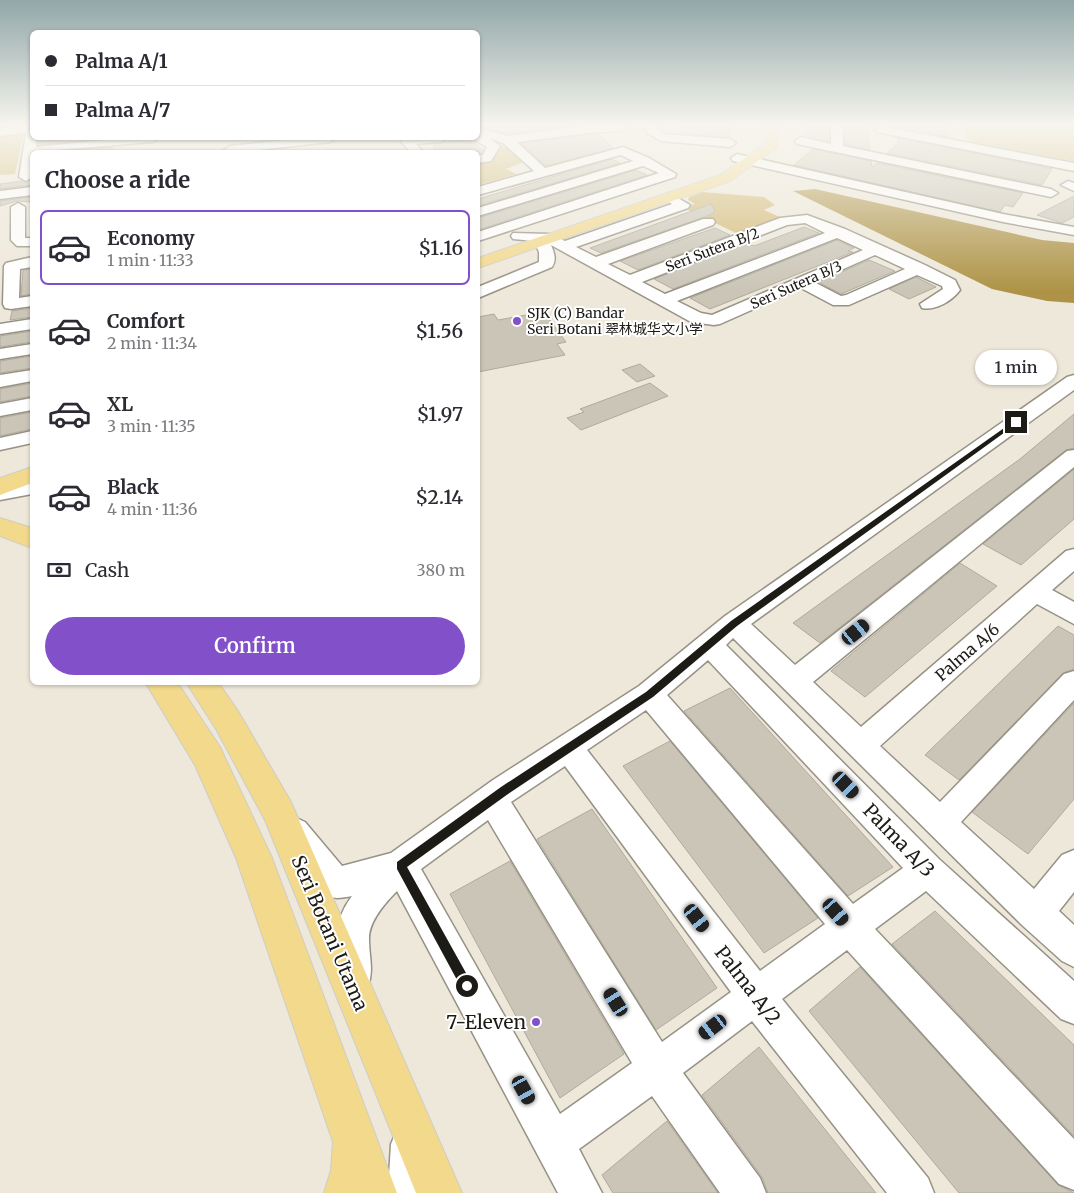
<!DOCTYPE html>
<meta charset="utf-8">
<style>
:root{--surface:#fff;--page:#f2f2f3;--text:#2b2b33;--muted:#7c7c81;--line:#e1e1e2;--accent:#8250c9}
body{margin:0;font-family:Merriweather,"Noto Sans SC",serif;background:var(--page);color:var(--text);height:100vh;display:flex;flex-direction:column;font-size:19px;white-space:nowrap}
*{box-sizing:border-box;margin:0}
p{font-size:16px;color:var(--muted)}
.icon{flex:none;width:28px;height:28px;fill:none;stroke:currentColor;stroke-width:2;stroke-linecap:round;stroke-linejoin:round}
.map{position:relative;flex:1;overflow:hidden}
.panel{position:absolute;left:30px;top:150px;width:450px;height:535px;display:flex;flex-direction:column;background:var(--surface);border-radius:8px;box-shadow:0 1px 4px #0004}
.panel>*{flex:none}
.hud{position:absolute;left:30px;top:30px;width:450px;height:110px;border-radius:8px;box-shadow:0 1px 4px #0004;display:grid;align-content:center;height:110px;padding:0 15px;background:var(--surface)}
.end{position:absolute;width:22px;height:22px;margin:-11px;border:6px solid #1d1b16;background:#fff;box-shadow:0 0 0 2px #fff}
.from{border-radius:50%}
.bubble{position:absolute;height:35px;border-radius:18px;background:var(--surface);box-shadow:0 1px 4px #0004;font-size:16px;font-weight:600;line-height:35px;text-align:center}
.car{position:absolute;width:15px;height:30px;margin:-15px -8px;border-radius:6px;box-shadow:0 0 4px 1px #0007;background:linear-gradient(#222 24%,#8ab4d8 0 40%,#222 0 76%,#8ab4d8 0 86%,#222 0)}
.hud b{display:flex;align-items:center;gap:18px;height:48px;font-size:19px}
.hud b+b{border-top:1px solid var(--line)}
.hud i{width:12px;height:12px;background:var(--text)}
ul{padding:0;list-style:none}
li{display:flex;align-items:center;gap:15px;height:75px;margin:0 10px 8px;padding:0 5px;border:2px solid transparent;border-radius:8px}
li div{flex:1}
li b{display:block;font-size:19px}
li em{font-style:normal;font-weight:600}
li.current{border-color:var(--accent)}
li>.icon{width:45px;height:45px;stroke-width:1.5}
h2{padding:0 15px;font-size:22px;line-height:60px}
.pay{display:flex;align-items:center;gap:12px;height:55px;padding:0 15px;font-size:19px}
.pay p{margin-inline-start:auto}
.action{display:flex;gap:10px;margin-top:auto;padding:10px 15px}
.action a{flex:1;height:58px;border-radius:30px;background:var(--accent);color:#fff;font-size:20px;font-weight:600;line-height:58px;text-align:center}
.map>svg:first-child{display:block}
.green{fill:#d2b975}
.water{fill:#ae9347}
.building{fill:#cac5b7;stroke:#afaa9c}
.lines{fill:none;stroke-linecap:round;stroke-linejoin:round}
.minor-casing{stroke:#979285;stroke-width:3}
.major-casing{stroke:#cdcdcc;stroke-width:2}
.minor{fill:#fff;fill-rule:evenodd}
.major{fill:#f2d98c;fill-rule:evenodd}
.route{fill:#1d1b16}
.poi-dot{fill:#8250c9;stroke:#fff;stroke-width:2}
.labels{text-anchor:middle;stroke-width:4;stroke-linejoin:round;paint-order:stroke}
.far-street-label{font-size:14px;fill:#1d1b16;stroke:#fff}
.far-poi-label{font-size:14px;fill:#1d1b16;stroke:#fff;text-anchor:start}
.street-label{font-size:16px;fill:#1d1b16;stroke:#fff}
.near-street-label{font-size:19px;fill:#1d1b16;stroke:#fff}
.near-poi-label{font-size:19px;fill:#1d1b16;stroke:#fff;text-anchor:end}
</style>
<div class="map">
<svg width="1074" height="1193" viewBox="0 0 1074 1193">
<rect width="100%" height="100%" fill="#eee8da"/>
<g class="green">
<polygon points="963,124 1074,124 1074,161 968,141"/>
<polygon points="24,132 15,174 0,175 0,134"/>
<polygon points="504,143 524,162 506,169 517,174 478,185 478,164 492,161"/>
<polygon points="702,192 764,197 775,205 764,210 782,218 738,234 684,208 695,204 688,200 689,197"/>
</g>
<polygon class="water" points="815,189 1042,240 1074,243 1074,303 1047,301 992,289 793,191"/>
<g class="building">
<polygon points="480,124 581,124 508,134 483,127"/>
<polygon points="680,124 731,124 729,137 680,133"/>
<polygon points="805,124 829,124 829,142 804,135"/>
<polygon points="845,124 867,124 870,150 845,144"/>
<polygon points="894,124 945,124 949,137 894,127"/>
<polygon points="599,134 613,148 546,166 521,143"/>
<polygon points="40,138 110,138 39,145"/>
<polygon points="897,138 953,149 1052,169 1042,185 887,153 898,143"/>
<polygon points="470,139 483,150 482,152 434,152 434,144"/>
<polygon points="112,147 112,152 49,152"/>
<polygon points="813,149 871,161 872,167 877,163 1023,193 1013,207 1005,205 1000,212 794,165"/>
<polygon points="612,159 620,163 478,206 478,199"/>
<polygon points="636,170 647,175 478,230 478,218"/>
<polygon points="30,180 32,180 32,185 0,189 0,184"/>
<polygon points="1074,196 1074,217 1062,223 1037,215"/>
<polygon points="32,197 32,202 17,201 0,206 0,201"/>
<polygon points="711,204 715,212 705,217 601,253 590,248"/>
<polygon points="804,227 819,233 673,289 654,279 747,243 754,246"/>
<polygon points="715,228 730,235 638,270 620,261"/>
<polygon points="837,240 854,248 848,251 853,252 710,309 690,298"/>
<polygon points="869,260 895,271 841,294 818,282"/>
<polygon points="32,269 32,294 21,296 23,270"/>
<polygon points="916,277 936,287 909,299 889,289"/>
<polygon points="32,308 32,317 10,320 12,311"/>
<polygon points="544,312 566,342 557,344 565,355 478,372 478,317 494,314 498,320"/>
<polygon points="32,331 32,342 0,347 0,336"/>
<polygon points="32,356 32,368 0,373 0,361"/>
<polygon points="640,364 655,376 637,382 622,370"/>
<polygon points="32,383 32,396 0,402 0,389"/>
<polygon points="650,383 668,396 581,430 567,418 584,412 580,409"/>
<polygon points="32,412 32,429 0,436 0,418"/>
<polygon points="1074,414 1074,448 1066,450 820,643 793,623 1020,459"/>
<polygon points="1074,469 1074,519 1021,565 983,544"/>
<polygon points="960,563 997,586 865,697 831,671"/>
<polygon points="1058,626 1074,635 1074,669 1063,673 959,780 925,755"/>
<polygon points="730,688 893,867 848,896 684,711"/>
<polygon points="1074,703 1074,799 1028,854 972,812"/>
<polygon points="670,741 818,918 764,953 623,766"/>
<polygon points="592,809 717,988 656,1030 537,839"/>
<polygon points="510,861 624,1054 560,1098 450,894"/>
<polygon points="935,911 1074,1045 1074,1136 892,944"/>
<polygon points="860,967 1058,1185 1074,1193 959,1193 809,1011"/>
<polygon points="759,1047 876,1193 768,1193 762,1177 702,1095"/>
<polygon points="667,1121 718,1193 613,1193 602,1175"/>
</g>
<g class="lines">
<g class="minor-casing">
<g id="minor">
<polygon points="644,124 656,124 657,129 664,134 730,139 736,143 730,147 661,141 647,133"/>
<polygon points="831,124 843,124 843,146 1051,189 1058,193 1051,197 797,144 795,141 801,137 831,144"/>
<polygon points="32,125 32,138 37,138 36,147 124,138 159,138 153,142 32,152 32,177 26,181 19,177 26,133 0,136 0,128"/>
<polygon points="588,125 620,125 626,128 620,131 588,133 517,142 545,168 623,147 649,158 676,174 675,177 478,241 478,232 659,173 643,166 478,216 478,208 633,161 621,155 617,156 478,195 478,187 534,171 503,143 489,138 500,146 491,161 478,163 478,155 483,155 487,147 472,138 478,138 478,128 508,136"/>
<polygon points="881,126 1074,163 1074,171 877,132 875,130"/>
<polygon points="304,138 336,138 330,142 240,152 226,152 224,150 230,146"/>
<polygon points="415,138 447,138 441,142 416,144 423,152 411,152 401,142 403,139"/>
<polygon points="737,154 1003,214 1074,227 1074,235 1003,222 733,161 731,158"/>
<polygon points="1068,181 1074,183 1074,191 1061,185"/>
<polygon points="32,187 32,195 0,199 0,191"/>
<path d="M669,193L690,205L688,208L576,247L596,257L703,219H713L715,222L713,225L608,264L630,275L780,218L807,215L845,229L925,265L955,280L960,290C952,301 935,311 922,308L920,304L943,289L942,286L917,275L849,305H833L801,288L720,324L714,325L691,322L551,245C554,252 557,260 552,267L478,298V287L539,262V252L534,241L513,239L511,236L513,233L549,234L565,241L672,204L662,197ZM805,223L825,233L665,294L642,282L787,225ZM837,238L863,250L712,315L701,313L677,301ZM875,255L905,269L846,295L841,296L814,282Z"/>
<polygon points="18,203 25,207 25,238 32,238 32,246 17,246 11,240 11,207"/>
<polygon points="32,257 32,267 20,269 19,298 32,296 32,306 11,309 5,308 3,304 4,266 6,263"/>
<polygon points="32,319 32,329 0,334 0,324"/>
<polygon points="32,344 32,354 0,359 0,349"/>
<polygon points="32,370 32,381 0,387 0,375"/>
<path d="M1074,375V390L751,624L795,665L1067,451L1074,450V467L813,682L861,727L1066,551L1074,549V571L1052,590L1074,602V624L1037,604L880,746L940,802L1064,674L1074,671V700L961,822L1034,889L1062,855L1074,850V892L1059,911L1074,925V967L1062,961L1023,926L733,638L726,645L939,859L1074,981V1024L1061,1019L926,891L875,929L1074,1139V1190L1059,1184L847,950L782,999L928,1178L934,1193H887L752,1021L683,1073L760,1178L766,1193H720L652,1096L579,1149L602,1193H558L397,891C385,903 368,922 369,940C369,957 374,969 368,986L355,991L342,986C330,955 332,923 352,896C342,898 330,900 322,893C309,882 285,847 278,832L283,822L294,817L305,822L342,866L391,853L493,780L639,686L725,616L1067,377ZM708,660L903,868L853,904L667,695ZM646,710L825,924L760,971L587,750ZM565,766L731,992L662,1042L511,802ZM488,820L632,1063L560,1114L421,869Z"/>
<polygon points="32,398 32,410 0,416 0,404"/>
<polygon points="32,431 32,443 0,450 0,438"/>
<polygon points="32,480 32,494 0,500 0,486"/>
<polygon points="411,1124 425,1130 431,1144 430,1193 388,1193 391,1144 397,1130"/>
</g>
</g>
<g class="major-casing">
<g id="major">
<polygon points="767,124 779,124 777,147 730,181 478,268 478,258 720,175 764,145"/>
<polygon points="32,467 32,483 0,495 0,478"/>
<polygon points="0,518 32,528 32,548 0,536"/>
<polygon points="145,682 177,682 220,747 272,858 397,1193 324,1193 331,1170 333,1142 236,858 195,765"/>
<polygon points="186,682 218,682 238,711 291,802 462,1193 416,1193 265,820 216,729"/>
</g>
</g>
<use href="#minor" class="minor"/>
<use href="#major" class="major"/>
</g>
<linearGradient id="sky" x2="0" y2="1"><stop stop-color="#91a7a8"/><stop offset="0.43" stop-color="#f7f5ee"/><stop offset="1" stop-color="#f7f5ee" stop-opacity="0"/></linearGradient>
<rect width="1074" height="291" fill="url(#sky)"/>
<polygon class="route" points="1014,421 1019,422 737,626 653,697 508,794 407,867 471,982 471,991 463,991 397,869 397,862 501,787 646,692 731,621"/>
<g class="poi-dot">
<circle cx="517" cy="321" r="5"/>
<circle cx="536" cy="1022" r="5"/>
</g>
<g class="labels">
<g class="far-street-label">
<text transform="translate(712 250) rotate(-21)" y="5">Seri Sutera B/2</text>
<text transform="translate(796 285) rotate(-24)" y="5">Seri Sutera B/3</text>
</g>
<g class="far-poi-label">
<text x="527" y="318">SJK (C) Bandar<tspan x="527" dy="16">Seri Botani 翠林城华文小学</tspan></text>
</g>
<g class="street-label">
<text transform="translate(967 652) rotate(-41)" y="6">Palma A/6</text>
</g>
<g class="near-street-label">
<text transform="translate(899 840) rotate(46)" y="7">Palma A/3</text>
<text transform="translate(330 933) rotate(67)" y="7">Seri Botani Utama</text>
<text transform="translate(748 985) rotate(52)" y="7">Palma A/2</text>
</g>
<g class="near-poi-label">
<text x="526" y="1029">7-Eleven</text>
</g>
</g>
</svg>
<i class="end from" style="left:467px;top:986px"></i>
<i class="end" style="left:1016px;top:422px"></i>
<div class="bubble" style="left:975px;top:350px;width:82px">1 min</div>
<i class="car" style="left:856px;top:632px;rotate:51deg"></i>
<i class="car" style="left:846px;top:785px;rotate:136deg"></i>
<i class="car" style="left:836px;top:912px;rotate:139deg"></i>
<i class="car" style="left:697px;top:918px;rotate:143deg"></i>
<i class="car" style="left:616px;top:1002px;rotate:328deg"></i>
<i class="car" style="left:713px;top:1027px;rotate:233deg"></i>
<i class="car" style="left:524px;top:1090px;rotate:151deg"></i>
<div class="hud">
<b><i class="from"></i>Palma A/1</b>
<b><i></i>Palma A/7</b>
</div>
<section class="panel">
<h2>Choose a ride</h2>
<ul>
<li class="current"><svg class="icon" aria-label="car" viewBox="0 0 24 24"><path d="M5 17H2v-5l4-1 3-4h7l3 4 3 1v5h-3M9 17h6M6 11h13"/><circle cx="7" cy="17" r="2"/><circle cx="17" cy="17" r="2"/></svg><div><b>Economy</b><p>1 min · 11:33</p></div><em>$1.16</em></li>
<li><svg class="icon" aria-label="car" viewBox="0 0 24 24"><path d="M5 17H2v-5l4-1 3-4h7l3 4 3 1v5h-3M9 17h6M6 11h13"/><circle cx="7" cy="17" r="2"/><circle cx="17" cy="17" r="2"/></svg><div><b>Comfort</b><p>2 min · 11:34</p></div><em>$1.56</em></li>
<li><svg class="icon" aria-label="car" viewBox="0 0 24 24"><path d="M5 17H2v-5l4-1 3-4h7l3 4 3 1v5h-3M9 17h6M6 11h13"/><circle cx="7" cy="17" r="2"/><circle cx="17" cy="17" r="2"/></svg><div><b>XL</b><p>3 min · 11:35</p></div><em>$1.97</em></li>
<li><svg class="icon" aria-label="car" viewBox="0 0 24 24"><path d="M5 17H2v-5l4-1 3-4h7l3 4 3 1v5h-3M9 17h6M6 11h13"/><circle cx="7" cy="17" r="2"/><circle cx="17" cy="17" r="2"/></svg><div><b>Black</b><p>4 min · 11:36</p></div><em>$2.14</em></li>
</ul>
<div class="pay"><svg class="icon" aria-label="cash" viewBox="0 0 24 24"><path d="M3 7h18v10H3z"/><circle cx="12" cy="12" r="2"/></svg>Cash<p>380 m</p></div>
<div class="action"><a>Confirm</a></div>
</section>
</div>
